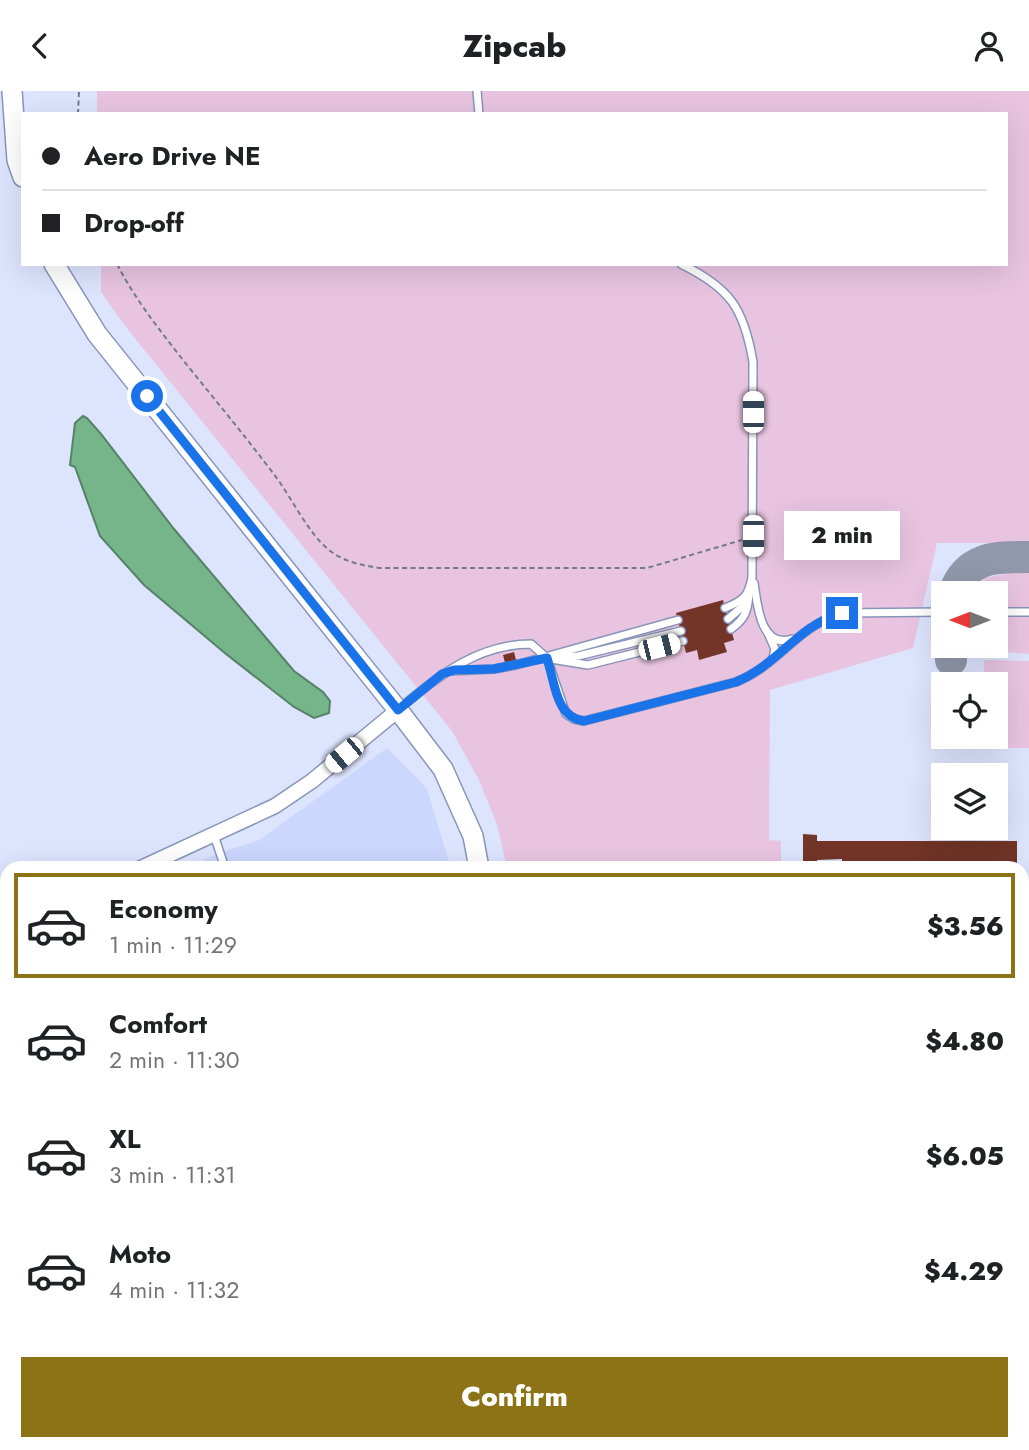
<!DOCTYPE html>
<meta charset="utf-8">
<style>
:root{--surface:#fff;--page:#f2f2f2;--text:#202124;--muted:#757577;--line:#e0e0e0;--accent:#8b7316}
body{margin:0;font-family:Jost,sans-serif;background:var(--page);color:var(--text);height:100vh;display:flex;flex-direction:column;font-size:26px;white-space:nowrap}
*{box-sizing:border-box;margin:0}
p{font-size:23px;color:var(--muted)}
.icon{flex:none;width:38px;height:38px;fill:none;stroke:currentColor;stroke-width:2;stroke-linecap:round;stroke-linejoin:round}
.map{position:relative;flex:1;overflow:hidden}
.details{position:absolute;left:0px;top:770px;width:1029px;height:590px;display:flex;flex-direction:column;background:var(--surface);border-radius:21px 21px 0 0;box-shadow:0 7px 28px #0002}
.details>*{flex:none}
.top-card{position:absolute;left:21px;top:21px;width:987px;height:154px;border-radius:0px;box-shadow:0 7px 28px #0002;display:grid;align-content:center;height:154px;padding:0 21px;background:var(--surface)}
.needle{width:46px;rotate:270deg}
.buttons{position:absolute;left:931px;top:490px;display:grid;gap:14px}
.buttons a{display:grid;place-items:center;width:77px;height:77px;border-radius:0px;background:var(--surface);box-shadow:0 7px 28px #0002;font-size:35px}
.end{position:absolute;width:32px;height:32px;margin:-16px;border:9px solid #1a73e8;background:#fff;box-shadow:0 0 0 4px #fff}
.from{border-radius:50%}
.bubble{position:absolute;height:49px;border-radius:0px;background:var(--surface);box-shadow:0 7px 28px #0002;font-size:23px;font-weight:800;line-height:49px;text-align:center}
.car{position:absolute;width:21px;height:42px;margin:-21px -10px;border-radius:9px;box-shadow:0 0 5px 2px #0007;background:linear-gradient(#fff 24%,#345 0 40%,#fff 0 76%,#345 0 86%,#fff 0)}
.top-card b{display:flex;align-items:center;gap:24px;height:66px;font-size:26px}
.top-card b+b{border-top:2px solid var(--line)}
.top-card i{width:18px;height:18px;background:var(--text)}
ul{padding:12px 0 0;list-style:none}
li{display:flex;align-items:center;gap:21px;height:105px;margin:0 14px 10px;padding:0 7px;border:4px solid transparent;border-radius:0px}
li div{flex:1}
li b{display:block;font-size:26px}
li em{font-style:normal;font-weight:800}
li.selected{border-color:var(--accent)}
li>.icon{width:63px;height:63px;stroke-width:1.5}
.action{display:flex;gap:14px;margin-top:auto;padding:14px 21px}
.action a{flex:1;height:80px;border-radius:0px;background:var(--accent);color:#fff;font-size:28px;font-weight:800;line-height:80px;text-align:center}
header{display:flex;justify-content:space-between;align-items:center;height:91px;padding:0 21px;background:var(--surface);font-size:32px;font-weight:800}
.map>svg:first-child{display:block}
.built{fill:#ccd7fd}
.green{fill:#e8c4e1}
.water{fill:#76b489;stroke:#568268;stroke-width:2}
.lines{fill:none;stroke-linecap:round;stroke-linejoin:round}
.taxiway{stroke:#9298ac;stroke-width:32}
.building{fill:#733528}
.lane-casing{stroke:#8994ba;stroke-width:10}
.street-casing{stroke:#8994ba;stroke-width:17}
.secondary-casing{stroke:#8994ba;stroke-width:22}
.path{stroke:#74798c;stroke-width:2;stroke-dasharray:5 3.5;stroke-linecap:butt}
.lane{stroke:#fff;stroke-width:7}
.street{stroke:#fff;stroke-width:14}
.secondary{stroke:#fff;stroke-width:19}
.route{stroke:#1a73e8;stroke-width:9}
</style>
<header><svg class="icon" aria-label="back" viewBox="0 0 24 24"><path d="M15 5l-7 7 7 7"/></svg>Zipcab<svg class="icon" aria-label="person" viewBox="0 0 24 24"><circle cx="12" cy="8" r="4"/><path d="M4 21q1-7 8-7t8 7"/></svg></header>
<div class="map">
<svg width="1029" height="1359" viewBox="0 0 1029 1359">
<rect width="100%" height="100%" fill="#dde4fd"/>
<g class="built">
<polygon points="387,657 427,698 451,777 204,777 203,768 259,749"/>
<polygon points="0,1131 7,1131 7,1353 208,1353 208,1359 0,1359"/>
</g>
<g class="green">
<polygon points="97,0 1029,0 1029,452 937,452 913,557 770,599 769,749 781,750 781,777 507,777 497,733 478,687 452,640 125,235 101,201 101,173 1006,173 1006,23 97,23"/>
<polygon points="1022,479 1029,479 1029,563 985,559 983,555 996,555 996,502 976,502 976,496 986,487"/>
<polygon points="984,569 1029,570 1029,657 1008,657 994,646 996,646 996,593 984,593"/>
</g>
<polygon class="water" points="83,325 87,327 101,343 174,438 294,580 323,601 330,610 329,622 314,627 294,616 226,563 144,494 100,445 75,376 70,374 75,332"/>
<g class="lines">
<g class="taxiway">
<path d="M954,502C967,465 996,466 1029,466"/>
<polyline points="951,555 951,569"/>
</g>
</g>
<g class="building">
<polygon points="723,509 734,549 724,552 727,561 699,569 697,559 686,562 676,522"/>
<polygon points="514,561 516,569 505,572 503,564"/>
<polygon points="803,743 817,744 817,750 1017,750 1017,777 842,777 842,768 817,769 818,777 803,777"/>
<rect x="1022" y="980" width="7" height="109"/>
<rect x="1022" y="1250" width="7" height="85"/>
<rect x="32" y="1353" width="102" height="6"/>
<rect x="585" y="1353" width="70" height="6"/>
<rect x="813" y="1353" width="78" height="6"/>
</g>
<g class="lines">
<g class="lane-casing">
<g id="lane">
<polyline points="477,0 479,23"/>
<path d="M681,173C730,197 744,217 753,271L752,486C749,505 743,510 725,517"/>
<path d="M754,492C757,511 760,559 792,548"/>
<polyline points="996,521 1029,521"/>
<polyline points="728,528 742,516 746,508"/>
<path d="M731,538C745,528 748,520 749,502"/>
<polyline points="768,542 775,558 773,567"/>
<polyline points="562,566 578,565 681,540"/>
<polyline points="551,568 588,574 683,550"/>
<polyline points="450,580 494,578 516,574 678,529"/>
<path d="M400,617C439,585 477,553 531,553L547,567L566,623L574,628L584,630L736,591C780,573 796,536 842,522L943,521"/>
<polyline points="214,744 225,777"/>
<polyline points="1022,959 1029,959"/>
<polyline points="0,1052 7,1052"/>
<polyline points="0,1121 7,1121"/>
<polyline points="1022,1136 1029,1136"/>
<polyline points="1022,1202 1029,1202"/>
<polyline points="0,1234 7,1234"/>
<polyline points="546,1353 546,1359"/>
<polyline points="569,1353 569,1359"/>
<polyline points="705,1353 705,1359"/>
<polyline points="773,1353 773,1359"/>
<polyline points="951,1354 1029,1354"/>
<polyline points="916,1359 916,1353"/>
</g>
</g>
<g class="street-casing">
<g id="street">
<polyline points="141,777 275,715 312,690 398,619"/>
<polyline points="0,846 7,840"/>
<polyline points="1022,917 1029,917"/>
</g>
</g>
<g class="secondary-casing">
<g id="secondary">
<polyline points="12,0 17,69 23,86"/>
<polyline points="54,173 97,243 398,619 443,678 473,745 479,777"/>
<polyline points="487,1353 487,1359"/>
</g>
</g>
<g class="path">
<polyline points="78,23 79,0"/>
<path d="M117,173C136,210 161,241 187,274C216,310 245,345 273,382C291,405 307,441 329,459C344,471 361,474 379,477H647L742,449"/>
</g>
<use href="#lane" class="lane"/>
<use href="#street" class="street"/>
<use href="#secondary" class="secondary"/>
</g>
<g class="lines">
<path class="route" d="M147,305L398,619L442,583L454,579L494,578L547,567C555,591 555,626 584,630L736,591C781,572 794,537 842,522"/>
</g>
</svg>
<div class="buttons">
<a><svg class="needle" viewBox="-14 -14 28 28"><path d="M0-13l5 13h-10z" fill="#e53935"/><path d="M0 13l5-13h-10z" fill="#757577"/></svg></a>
<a><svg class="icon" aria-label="locate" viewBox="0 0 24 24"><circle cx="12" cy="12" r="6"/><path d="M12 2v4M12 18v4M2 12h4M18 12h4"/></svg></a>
<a><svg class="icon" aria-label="layers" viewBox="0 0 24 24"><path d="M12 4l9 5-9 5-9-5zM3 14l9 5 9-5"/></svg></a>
</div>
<i class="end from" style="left:147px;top:305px"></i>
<i class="end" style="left:842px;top:522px"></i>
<div class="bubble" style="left:784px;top:420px;width:116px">2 min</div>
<i class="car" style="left:753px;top:321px;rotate:0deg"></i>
<i class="car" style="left:753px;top:445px;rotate:180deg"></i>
<i class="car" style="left:659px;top:556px;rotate:76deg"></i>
<i class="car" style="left:344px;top:664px;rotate:230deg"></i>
<div class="top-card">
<b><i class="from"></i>Aero Drive NE</b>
<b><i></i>Drop-off</b>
</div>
<section class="details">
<ul>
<li class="selected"><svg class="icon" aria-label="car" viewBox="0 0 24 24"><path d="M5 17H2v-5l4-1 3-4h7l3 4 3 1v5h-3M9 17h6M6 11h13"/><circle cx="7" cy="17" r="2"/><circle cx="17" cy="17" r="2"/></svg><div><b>Economy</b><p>1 min · 11:29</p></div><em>$3.56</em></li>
<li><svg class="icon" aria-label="car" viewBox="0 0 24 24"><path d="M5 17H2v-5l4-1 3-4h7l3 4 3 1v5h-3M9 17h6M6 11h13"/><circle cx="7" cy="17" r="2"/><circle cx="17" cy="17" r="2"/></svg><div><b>Comfort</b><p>2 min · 11:30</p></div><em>$4.80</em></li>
<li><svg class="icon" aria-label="car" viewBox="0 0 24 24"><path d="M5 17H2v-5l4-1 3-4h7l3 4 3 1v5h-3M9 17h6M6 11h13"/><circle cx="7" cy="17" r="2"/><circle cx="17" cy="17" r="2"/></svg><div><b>XL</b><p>3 min · 11:31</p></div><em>$6.05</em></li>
<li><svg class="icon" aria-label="car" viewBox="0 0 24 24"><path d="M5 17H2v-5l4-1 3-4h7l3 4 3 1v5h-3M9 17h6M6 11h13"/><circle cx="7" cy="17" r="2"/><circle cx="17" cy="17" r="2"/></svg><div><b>Moto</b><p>4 min · 11:32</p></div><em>$4.29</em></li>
</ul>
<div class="action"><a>Confirm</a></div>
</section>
</div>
